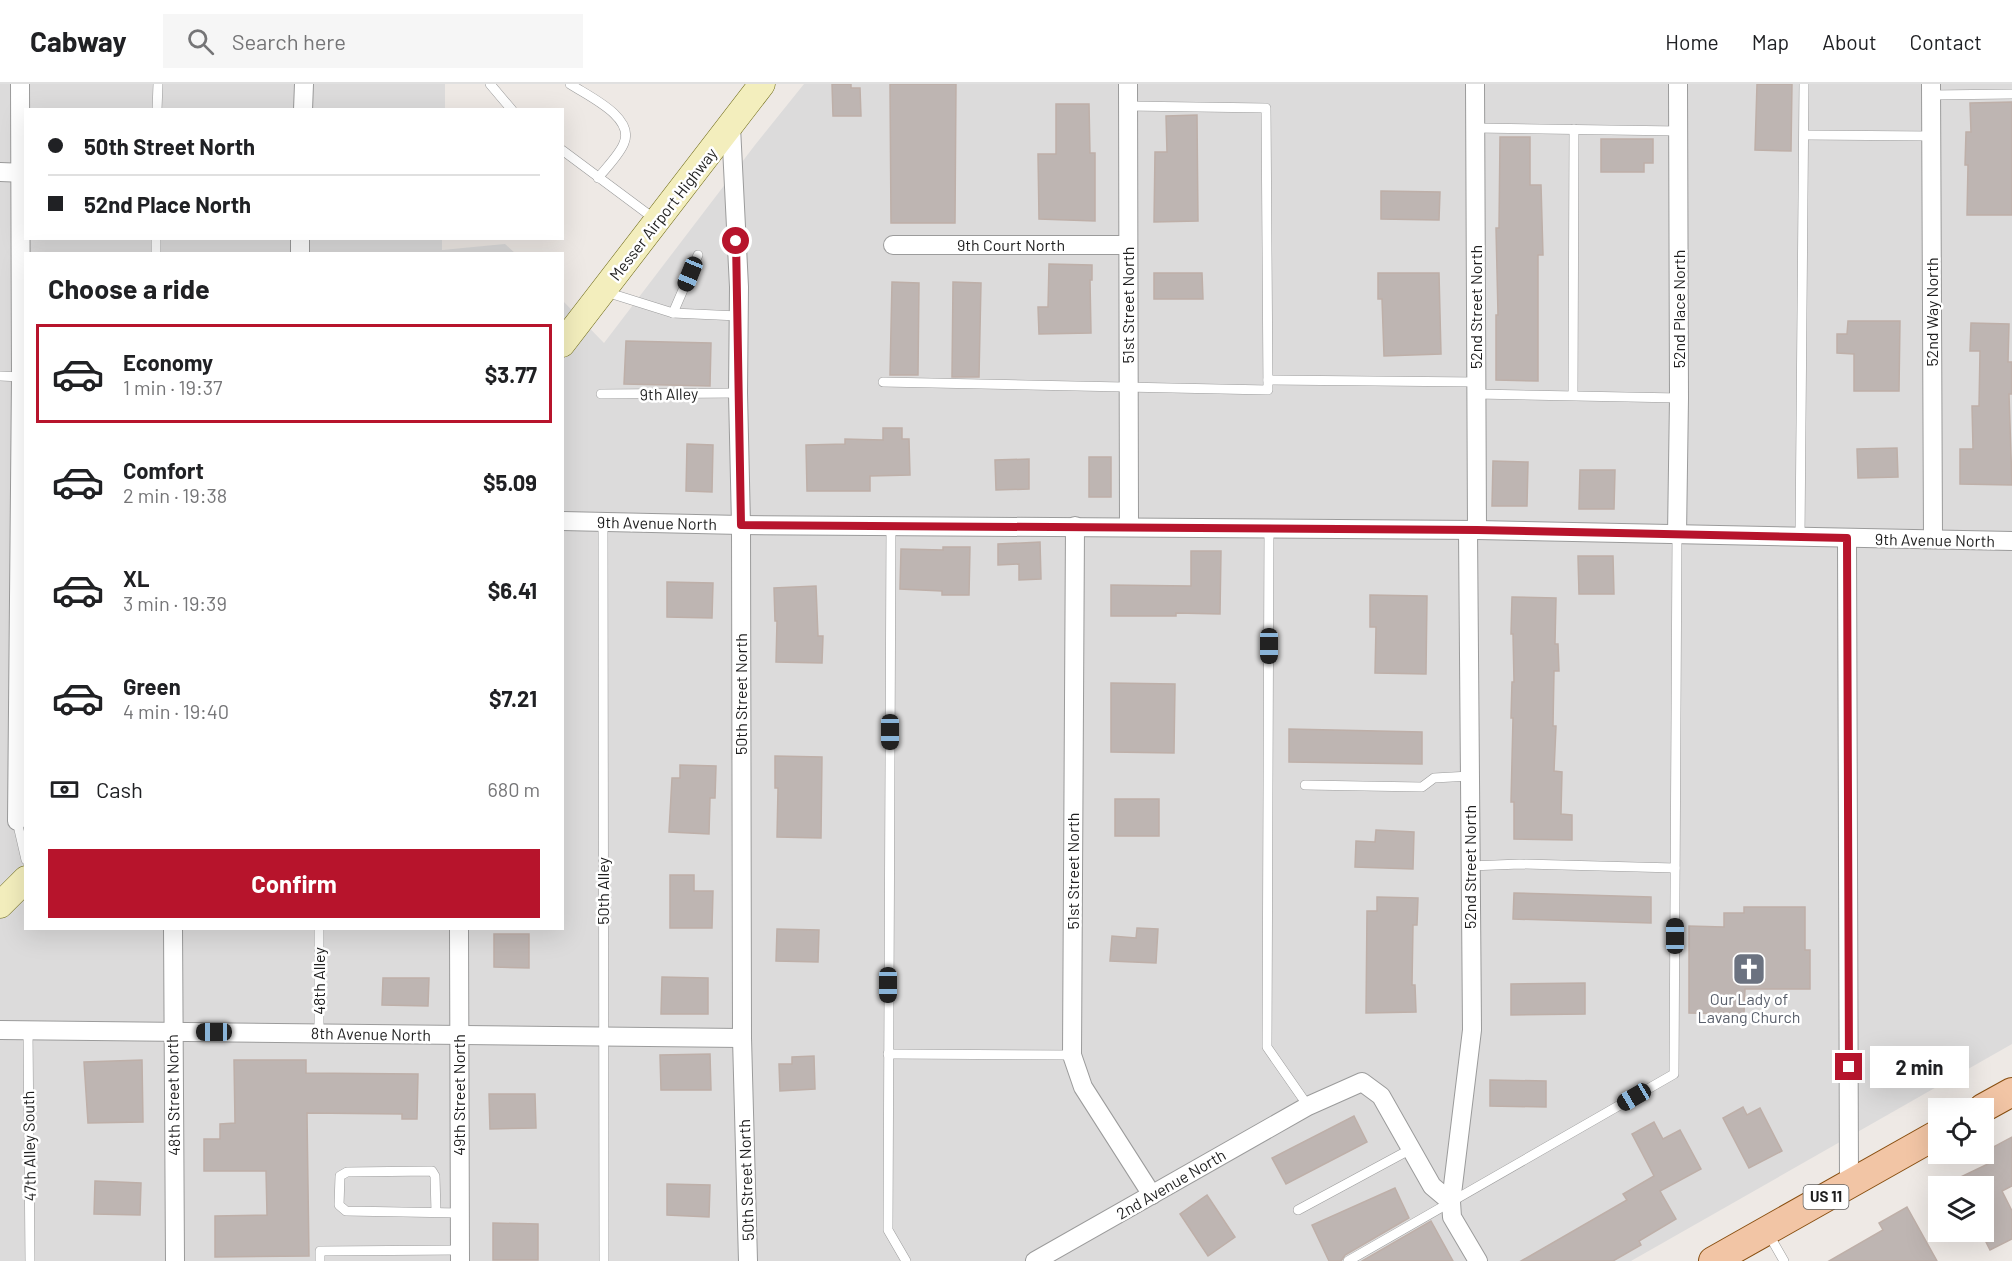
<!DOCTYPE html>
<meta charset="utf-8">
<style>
:root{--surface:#fff;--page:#f6f6f6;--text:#202124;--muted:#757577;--line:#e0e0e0;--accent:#b7142c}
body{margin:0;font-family:Barlow,sans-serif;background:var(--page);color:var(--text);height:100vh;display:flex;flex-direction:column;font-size:22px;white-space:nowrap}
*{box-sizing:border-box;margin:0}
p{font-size:20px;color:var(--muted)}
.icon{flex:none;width:33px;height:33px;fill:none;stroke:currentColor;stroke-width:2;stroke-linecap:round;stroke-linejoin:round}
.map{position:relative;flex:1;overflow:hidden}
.panel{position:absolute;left:24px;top:168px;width:540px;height:678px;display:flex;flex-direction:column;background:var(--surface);border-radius:0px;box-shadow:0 6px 24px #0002}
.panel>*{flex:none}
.top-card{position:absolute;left:24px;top:24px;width:540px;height:132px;border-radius:0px;box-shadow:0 6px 24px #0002;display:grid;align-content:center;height:132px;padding:0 24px;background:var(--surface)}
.fabs{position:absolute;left:1928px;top:1014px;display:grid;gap:12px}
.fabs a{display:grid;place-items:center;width:66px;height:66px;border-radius:0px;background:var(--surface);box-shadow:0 6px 24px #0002;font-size:30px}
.end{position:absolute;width:27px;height:27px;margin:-14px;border:8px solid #b7142c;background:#fff;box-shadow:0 0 0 3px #fff}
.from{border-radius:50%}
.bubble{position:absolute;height:42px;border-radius:0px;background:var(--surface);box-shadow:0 6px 24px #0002;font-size:20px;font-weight:700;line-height:42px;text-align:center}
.car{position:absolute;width:18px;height:36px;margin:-18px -9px;border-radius:8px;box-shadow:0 0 4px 2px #0007;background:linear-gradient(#222 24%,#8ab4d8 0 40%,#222 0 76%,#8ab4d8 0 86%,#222 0)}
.top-card b{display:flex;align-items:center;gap:21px;height:57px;font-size:22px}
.top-card b+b{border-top:2px solid var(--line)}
.top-card i{width:15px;height:15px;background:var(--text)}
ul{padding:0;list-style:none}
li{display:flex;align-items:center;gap:18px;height:99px;margin:0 12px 9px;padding:0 12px;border:3px solid transparent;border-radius:0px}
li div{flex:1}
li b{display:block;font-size:22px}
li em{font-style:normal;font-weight:700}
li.active{border-color:var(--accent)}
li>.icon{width:54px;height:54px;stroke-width:1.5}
h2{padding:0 24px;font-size:27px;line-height:72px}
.pay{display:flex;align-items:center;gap:15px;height:66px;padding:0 24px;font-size:22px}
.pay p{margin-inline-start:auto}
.action{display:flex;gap:12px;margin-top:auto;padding:12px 24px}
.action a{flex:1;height:69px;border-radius:0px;background:var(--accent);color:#fff;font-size:24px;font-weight:700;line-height:69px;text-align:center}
header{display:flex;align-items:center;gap:36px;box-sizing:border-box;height:84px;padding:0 30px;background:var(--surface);border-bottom:2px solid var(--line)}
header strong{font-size:28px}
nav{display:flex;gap:33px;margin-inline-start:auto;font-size:21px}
.search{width:420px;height:54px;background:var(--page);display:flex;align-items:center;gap:15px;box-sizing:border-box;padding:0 21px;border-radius:0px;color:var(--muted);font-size:22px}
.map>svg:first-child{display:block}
.residential{fill:#dcdbdb}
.building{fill:#beb5b2;stroke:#beafa8;stroke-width:1.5}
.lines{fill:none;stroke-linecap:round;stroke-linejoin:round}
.lane-casing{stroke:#9b9b9b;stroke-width:10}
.street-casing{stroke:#9b9b9b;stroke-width:20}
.secondary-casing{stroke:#6a6610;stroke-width:27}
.primary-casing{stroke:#884e0f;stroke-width:30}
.lane{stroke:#fff;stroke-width:9}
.street{stroke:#fff;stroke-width:18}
.secondary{stroke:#f3eebd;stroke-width:26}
.primary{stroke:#f2c5a5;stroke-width:28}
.route{stroke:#b7142c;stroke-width:8}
.labels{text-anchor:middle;stroke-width:5;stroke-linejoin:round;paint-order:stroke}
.shield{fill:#fff;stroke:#626262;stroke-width:1.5}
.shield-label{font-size:15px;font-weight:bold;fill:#1e1e1e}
.street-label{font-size:16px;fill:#1e1e1e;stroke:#fff}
.worship-label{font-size:16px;fill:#5b616d;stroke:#fff}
</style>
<header>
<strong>Cabway</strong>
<div class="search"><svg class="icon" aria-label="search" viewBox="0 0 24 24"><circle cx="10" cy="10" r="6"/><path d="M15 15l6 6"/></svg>Search here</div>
<nav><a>Home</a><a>Map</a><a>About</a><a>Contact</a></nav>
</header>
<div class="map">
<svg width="2012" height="1177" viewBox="0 0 2012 1177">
<rect width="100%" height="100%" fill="#eee9e5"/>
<polygon class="residential" points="0,0 445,0 445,25 26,26 26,154 442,154 442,166 505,160 515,169 26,170 26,844 562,844 563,217 604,259 755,61 804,0 2012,0 2012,960 1631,1177 0,1177"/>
<g class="building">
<polygon points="832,0 851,0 851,4 860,4 861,32 833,32"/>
<polygon points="890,0 956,0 955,139 891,139"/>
<polygon points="1757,0 1792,0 1791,67 1755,66"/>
<polygon points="2012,18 2012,131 1967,131 1968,81 1965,81 1966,48 1971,48 1970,19"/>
<polygon points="1056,20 1089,20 1090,69 1095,69 1095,137 1039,135 1038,70 1056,70"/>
<polygon points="1197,31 1198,137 1154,138 1155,68 1167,68 1166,32"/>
<polygon points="1500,53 1530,53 1530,101 1541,101 1543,171 1538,171 1538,297 1496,296 1496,231 1498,231 1496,144 1499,144"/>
<polygon points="1601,55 1653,55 1653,79 1644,79 1644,88 1601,88"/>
<polygon points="1381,107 1440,108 1439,136 1381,135"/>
<polygon points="1049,180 1092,181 1092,196 1090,196 1091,249 1039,250 1038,223 1048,223"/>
<polygon points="1154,189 1202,189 1203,215 1154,215"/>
<polygon points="1378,189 1439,189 1441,270 1384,272 1382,215 1378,215"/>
<polygon points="892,198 919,199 918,291 890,291"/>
<polygon points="953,198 981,199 979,293 952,293"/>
<polygon points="1848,237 1900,237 1899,307 1854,307 1854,270 1837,269 1837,250 1847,250"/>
<polygon points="1971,239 2009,240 2008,278 2012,278 2012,310 2009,310 2012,401 1960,400 1960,365 1973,365 1972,322 1979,322 1980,267 1970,267"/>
<polygon points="626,257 711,259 710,302 624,300"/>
<polygon points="883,344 902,344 902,355 909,355 910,391 870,392 870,407 807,407 806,361 845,360 845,355 883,356"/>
<polygon points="687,360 713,361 712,408 686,407"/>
<polygon points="1897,364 1898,393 1858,394 1857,365"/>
<rect x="1089" y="373" width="22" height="40"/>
<polygon points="1029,375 1029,405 996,406 995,376"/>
<polygon points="1493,377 1528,378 1527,422 1492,422"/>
<polygon points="1580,386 1615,386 1614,425 1579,425"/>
<polygon points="1040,458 1041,495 1019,496 1019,480 998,481 998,460"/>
<polygon points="943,463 970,463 969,511 942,511 942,507 900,505 901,465 943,466"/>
<polygon points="1191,467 1221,467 1220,530 1176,529 1176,532 1111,532 1111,501 1191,502"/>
<polygon points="1578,472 1613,472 1614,510 1579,510"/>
<polygon points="667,498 713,499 712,534 667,533"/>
<polygon points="816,502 818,552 823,552 822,579 776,578 777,537 775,537 774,504"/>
<polygon points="1370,511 1427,512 1426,590 1375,589 1376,543 1370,543"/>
<polygon points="1512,513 1556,514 1555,560 1558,560 1559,587 1554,587 1553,642 1556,642 1554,687 1562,688 1561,730 1572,731 1572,756 1514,755 1514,718 1511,718 1513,634 1511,634 1512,598 1514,598 1513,550 1511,550"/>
<polygon points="1111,599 1175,600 1174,669 1111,668"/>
<polygon points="1289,645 1422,648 1422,680 1289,678"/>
<polygon points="775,672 822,673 821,754 777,753 778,704 775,704"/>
<polygon points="680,681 716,682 715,714 710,714 709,750 669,748 672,694 680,694"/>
<rect x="1115" y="715" width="44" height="37"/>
<polygon points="1376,746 1414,748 1413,785 1355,783 1356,757 1375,758"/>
<polygon points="670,791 694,791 694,807 713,807 712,844 670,844"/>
<polygon points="1514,809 1651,813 1651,839 1513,835"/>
<polygon points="1377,813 1418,814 1417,841 1413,841 1412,901 1415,901 1416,928 1366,929 1367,827 1377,827"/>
<polygon points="1744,823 1805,823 1805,866 1810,866 1810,905 1745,905 1744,930 1689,929 1689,842 1724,843 1724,829 1744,829"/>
<polygon points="1137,844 1158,845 1156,879 1110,877 1112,852 1136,854"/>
<polygon points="777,845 819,846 818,878 776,877"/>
<polygon points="494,850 529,850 529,884 494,883"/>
<polygon points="662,893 708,894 708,930 661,930"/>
<polygon points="383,894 429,894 428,922 382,921"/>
<polygon points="1585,899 1585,930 1511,931 1511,900"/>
<polygon points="710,970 711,1006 661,1006 660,971"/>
<polygon points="814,972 815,1005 780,1007 779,980 792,980 792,973"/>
<polygon points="142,976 143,1038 88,1039 84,978"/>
<polygon points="234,976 306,976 306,989 418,990 417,1035 402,1035 402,1030 307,1029 309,1172 215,1173 215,1132 267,1131 266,1087 204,1087 204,1055 220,1055 220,1040 235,1039"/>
<polygon points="1490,996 1546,997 1546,1023 1490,1022"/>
<polygon points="489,1010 535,1010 536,1044 490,1045"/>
<polygon points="1743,1023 1747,1031 1760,1024 1782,1067 1749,1084 1723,1034"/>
<polygon points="1354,1032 1367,1058 1286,1100 1272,1074"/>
<polygon points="1654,1038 1663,1055 1680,1046 1701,1085 1660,1107 1676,1135 1639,1157 1641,1161 1613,1177 1521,1177 1627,1116 1623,1110 1654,1092 1632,1050"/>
<polygon points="2012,1053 2012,1102 2002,1107 2012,1127 2012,1155 1990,1166 1983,1152 1983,1102 1942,1102 1990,1079 1984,1068"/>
<polygon points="95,1097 141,1099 140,1131 94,1130"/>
<polygon points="667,1100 710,1101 709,1133 667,1131"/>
<polygon points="1395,1104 1409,1134 1345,1171 1341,1177 1329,1177 1312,1141"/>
<polygon points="1207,1111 1235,1153 1208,1172 1180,1130"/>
<polygon points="1907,1123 1937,1177 1829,1177 1883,1146 1879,1139"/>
<polygon points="1431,1137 1453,1177 1362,1177"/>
<polygon points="493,1139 538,1140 538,1176 493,1176"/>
</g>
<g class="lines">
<g class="lane-casing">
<g id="lane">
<polyline points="490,0 512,26"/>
<path d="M570,0C588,12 635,33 624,59C620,70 606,84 598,94"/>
<polyline points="1932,11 2012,10"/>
<polyline points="157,26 158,0"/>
<polyline points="1476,44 1679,47"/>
<polyline points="1805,51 1932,52"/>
<polyline points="562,66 656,136"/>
<polyline points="156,170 156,154"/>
<polyline points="606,208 673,229 738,232"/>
<polyline points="673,229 698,171"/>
<polyline points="0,292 21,293"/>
<polyline points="1268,296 1477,298"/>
<polyline points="883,298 1268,306 1266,24 1128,22"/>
<polyline points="601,310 738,309"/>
<polyline points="1477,310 1679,314"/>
<polyline points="1573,311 1574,45"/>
<polyline points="603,438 604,1177"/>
<polyline points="891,441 888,1146 906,1177"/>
<polyline points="1269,444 1267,963 1308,1022"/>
<polyline points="1800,453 1804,0"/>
<polyline points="1305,701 1422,703 1434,694 1470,692"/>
<polyline points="17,737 26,776"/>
<polyline points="1470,782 1520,780 1675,784"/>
<polyline points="319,844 319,949"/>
<polyline points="28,947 30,1177"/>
<polyline points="888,970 1072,971"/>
<polyline points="1298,1126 1411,1065"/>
<polyline points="436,1128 435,1092 432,1087 347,1088 340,1092 339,1121 346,1127 459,1129"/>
<polyline points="1768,1149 1784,1177"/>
<polyline points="320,1177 320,1167 460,1166"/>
<polyline points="1348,1177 1674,990 1677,451"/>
</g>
</g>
<g class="street-casing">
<g id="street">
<polyline points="1128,0 1129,443"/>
<polyline points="1475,0 1477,446"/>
<polyline points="1931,0 1933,455"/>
<polyline points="303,26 304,0"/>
<polyline points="731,43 739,203 738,309 741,441 742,954 748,1177"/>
<polyline points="0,88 26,89"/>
<polyline points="893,161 1128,161"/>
<polyline points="300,170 300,154"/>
<polyline points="562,437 741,441 1477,446 2012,457"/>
<polyline points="1075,442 1072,971 1083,1003 1152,1111"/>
<polyline points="1468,446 1472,946 1451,1118 1452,1133 1478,1177"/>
<polyline points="1677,451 1679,314 1678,0"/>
<polyline points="1847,454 1849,1100"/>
<polyline points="17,737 21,293 20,0"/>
<polyline points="173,844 175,1177"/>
<polyline points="459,844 460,1177"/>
<polyline points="0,946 742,954"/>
<polyline points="1035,1177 1308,1022 1362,998 1381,1012 1432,1102 1451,1118"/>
</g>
</g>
<g class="secondary-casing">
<g id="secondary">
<polyline points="562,260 762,0"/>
<polyline points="0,821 26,795"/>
</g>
</g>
<g class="primary-casing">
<g id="primary">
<polyline points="1983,1024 2012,1008"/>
<polyline points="1713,1177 1938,1050"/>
</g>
</g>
<use href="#lane" class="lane"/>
<use href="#street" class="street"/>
<use href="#secondary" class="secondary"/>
<use href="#primary" class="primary"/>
</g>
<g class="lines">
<polyline class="route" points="736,157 741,441 1477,446 1847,454 1849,983"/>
</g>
<defs>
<g id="church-square" transform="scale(1.725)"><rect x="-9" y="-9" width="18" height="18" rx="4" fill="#6b7280" stroke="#fff"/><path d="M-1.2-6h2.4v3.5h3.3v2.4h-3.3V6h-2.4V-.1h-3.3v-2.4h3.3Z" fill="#fff"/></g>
</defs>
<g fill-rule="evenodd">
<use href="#church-square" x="1749" y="885"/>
</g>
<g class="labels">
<rect class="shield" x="1803.5" y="1101" width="45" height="24" rx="4.5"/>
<g class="shield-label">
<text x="1826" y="1118">US 11</text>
</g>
<g class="street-label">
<text transform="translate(663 130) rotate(-52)" y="6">Messer Airport Highway</text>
<text x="1011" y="167">9th Court North</text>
<text transform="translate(1128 221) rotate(-90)" y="6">51st Street North</text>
<text transform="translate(1476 223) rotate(-90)" y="6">52nd Street North</text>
<text transform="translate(1679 225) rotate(-90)" y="6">52nd Place North</text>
<text transform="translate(1932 228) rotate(-90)" y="6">52nd Way North</text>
<text transform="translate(669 310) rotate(-1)" y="6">9th Alley</text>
<text transform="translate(657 439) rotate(1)" y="6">9th Avenue North</text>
<text transform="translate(1935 456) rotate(1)" y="6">9th Avenue North</text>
<text transform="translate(741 610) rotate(-90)" y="6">50th Street North</text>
<text transform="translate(1470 783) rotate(-90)" y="6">52nd Street North</text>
<text transform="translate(1073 787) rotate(-90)" y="6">51st Street North</text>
<text transform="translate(603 807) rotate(-90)" y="6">50th Alley</text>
<text transform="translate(319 897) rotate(-90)" y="6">48th Alley</text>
<text transform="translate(371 950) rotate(1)" y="6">8th Avenue North</text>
<text transform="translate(173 1011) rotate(-91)" y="6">48th Street North</text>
<text transform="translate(459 1011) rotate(-90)" y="6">49th Street North</text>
<text transform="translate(29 1062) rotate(-91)" y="6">47th Alley South</text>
<text transform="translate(746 1096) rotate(-92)" y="6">50th Street North</text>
<text transform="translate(1171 1100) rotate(-30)" y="6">2nd Avenue North</text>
</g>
<g class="worship-label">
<text x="1749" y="921">Our Lady of<tspan x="1749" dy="18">Lavang Church</tspan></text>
</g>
</g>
</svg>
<div class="fabs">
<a><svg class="icon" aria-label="locate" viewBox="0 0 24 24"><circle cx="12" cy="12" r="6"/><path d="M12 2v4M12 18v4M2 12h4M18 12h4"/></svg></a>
<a><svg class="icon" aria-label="layers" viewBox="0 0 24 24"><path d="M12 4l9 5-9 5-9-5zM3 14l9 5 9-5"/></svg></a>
</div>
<i class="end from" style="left:736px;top:157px"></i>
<i class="end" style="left:1849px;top:983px"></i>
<div class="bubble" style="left:1870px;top:962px;width:99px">2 min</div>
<i class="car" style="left:690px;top:190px;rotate:202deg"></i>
<i class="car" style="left:1269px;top:562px;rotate:180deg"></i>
<i class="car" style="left:890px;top:648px;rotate:180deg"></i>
<i class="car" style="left:1675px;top:852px;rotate:0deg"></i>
<i class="car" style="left:888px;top:901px;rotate:180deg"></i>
<i class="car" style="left:214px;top:948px;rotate:270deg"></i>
<i class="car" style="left:1634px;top:1013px;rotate:240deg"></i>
<div class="top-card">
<b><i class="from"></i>50th Street North</b>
<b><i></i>52nd Place North</b>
</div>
<section class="panel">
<h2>Choose a ride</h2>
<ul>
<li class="active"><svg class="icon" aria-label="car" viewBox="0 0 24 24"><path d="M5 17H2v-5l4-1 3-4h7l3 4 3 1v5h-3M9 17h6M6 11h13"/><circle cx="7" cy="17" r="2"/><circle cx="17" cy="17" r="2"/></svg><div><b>Economy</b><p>1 min · 19:37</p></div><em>$3.77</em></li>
<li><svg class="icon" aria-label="car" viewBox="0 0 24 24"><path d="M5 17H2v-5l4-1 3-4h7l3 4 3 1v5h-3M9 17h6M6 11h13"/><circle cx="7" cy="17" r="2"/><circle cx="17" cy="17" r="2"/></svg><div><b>Comfort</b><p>2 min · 19:38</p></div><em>$5.09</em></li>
<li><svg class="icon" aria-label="car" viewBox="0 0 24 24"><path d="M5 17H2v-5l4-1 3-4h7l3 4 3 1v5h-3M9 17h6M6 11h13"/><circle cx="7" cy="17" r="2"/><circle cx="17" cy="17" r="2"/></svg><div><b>XL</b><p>3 min · 19:39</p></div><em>$6.41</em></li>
<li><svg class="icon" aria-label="car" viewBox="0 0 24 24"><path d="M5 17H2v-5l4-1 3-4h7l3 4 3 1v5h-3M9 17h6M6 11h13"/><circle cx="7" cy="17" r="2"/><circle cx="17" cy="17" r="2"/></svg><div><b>Green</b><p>4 min · 19:40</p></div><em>$7.21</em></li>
</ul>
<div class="pay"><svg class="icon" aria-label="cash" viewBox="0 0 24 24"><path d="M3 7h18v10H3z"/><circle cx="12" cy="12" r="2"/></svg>Cash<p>680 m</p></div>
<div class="action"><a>Confirm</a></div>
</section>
</div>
